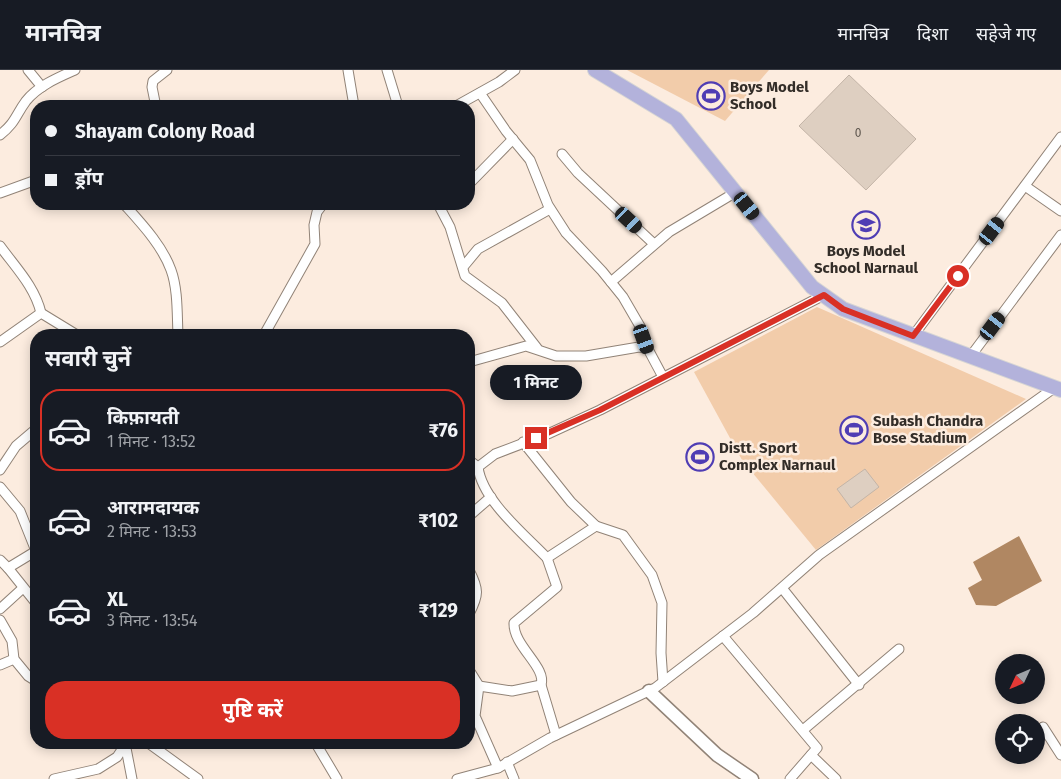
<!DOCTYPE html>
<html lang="hi">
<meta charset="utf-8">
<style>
:root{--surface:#171b24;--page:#242831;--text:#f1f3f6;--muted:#9ea1a6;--line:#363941;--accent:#d93025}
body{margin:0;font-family:"Fira Sans","Noto Sans Devanagari",sans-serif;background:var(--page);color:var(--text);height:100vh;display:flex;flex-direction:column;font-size:19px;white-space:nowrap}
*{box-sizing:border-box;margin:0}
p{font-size:16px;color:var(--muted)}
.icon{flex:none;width:28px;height:28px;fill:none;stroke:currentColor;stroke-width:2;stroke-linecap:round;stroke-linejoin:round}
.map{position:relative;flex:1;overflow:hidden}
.side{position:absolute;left:30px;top:259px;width:445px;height:420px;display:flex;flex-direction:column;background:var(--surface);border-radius:20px;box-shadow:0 2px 12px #0003}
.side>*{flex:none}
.hud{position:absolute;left:30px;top:30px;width:445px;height:110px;border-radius:20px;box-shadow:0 2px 12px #0003;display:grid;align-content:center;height:110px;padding:0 15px;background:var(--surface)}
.needle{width:32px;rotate:226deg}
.buttons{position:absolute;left:995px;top:584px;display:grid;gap:10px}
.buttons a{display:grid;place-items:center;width:50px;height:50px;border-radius:50%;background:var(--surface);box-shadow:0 2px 12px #0003;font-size:25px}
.end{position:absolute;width:22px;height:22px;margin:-11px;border:6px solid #d93025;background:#fff;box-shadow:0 0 0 2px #fff}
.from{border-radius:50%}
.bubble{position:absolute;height:35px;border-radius:18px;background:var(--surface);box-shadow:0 2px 12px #0003;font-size:16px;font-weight:700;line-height:35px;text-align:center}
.car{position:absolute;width:15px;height:30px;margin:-15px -8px;border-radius:6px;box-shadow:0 0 4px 1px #0007;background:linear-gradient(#222 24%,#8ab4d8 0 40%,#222 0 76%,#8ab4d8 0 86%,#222 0)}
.hud b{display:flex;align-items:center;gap:18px;height:48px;font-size:19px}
.hud b+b{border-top:1px solid var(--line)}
.hud i{width:12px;height:12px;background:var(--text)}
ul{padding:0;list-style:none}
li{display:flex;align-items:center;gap:15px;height:82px;margin:0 10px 8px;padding:0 5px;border:2px solid transparent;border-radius:20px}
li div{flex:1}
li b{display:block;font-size:19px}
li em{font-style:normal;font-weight:700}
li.selected{border-color:var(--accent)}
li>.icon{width:45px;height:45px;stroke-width:1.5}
h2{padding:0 15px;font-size:22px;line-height:60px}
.action{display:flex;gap:10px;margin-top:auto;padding:10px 15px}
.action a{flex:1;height:58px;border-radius:20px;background:var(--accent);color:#fff;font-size:20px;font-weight:700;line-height:58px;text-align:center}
header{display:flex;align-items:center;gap:30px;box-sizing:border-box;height:70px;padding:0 25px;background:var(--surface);border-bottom:1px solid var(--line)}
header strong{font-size:24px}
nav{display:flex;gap:28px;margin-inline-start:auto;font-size:18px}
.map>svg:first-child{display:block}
.green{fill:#f2ccaa}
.water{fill:#b08762}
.building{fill:#decfc1;stroke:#c3b4a7}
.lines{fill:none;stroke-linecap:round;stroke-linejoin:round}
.street-casing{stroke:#918377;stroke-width:11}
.secondary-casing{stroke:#918377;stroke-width:15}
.primary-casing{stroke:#d6d5d4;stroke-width:16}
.street{stroke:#fff;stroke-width:9}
.secondary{stroke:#fff;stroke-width:12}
.primary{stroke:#b3b2db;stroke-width:14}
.route{stroke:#d93025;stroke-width:6}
.labels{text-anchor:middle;stroke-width:5;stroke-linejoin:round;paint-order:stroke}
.number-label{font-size:12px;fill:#5e564e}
.poi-label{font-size:15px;font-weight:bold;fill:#332d28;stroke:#fcecdf;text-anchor:start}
</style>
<header>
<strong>मानचित्र</strong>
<nav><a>मानचित्र</a><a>दिशा</a><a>सहेजे गए</a></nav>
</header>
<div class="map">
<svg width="1061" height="709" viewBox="0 0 1061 709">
<rect width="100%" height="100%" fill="#fcecdf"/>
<g class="green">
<polygon points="627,0 769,0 725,51"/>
<polygon points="817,237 1026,329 816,480 742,390 694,302"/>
</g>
<polygon class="water" points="1019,466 1042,511 996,536 976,535 968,518 982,510 973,492"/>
<g class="building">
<polygon points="849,5 916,69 866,120 799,56"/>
<polygon points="865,399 879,417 851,438 837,419"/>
</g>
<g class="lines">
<g class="street-casing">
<g id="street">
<polyline points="28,0 42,17"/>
<polyline points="348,0 354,36"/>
<polyline points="387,0 398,36"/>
<polyline points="480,23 506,61 530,90 548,135 566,163 602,201 623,227 641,258 648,279"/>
<polyline points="152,36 155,32 152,17 153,11 167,0"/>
<polyline points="456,36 499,12 515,0"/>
<path d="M0,65C16,52 15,46 26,31C38,16 57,8 75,0"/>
<polyline points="562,84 578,103 654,174"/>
<polyline points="469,114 513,69"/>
<polyline points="1025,116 1061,141"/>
<polyline points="0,123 36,110"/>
<path d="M124,134C141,153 162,175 171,200C178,219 177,244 178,265"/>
<polyline points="224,134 247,134"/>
<polyline points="438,134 450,157 465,206 502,233 537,278"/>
<path d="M0,176C16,198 35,217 41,243"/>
<polyline points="463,197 478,179 550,139"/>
<polyline points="611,212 669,162 736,122"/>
<polyline points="264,265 315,174 314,155 317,142 323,134"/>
<polyline points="913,266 1061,67"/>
<polyline points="0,272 41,243 77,265"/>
<polyline points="970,287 1061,165"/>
<polyline points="469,292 526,276 556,286 586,286 639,277 648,279 663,307"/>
<polyline points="523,372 571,432 596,456 623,465 652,505 662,533 661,583 663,612"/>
<polyline points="469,390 478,397 495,384 550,363 600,340 824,225"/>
<path d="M472,396L478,397C482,430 524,464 547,488L596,456"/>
<polyline points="0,400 16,376 36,359"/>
<polyline points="0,417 20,441 36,481"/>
<polyline points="469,446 491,427"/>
<path d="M547,488L557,517L514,553C513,576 547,597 541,615L556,665"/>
<polyline points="0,490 8,498 36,481"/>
<polyline points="8,498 36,533"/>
<path d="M469,500C479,519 479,525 469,544"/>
<polyline points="782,518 859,615"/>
<polyline points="0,539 23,518"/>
<polyline points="0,550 12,571 14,589 28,606 36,611"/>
<polyline points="723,566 817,678 790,709"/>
<polyline points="0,595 14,589"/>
<polyline points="469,600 479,616 475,646 498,698"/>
<polyline points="479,616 512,621 541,615"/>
<polyline points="1043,657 1061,685"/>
<polyline points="803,660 899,579"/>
<polyline points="147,672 198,709"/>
<polyline points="315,672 337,709"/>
<polyline points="125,673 132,709"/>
<polyline points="811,685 836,709"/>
<polyline points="507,692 514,709"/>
<polyline points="54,709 98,699 117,687 127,672"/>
<polyline points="457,709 498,698 550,668 655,618 753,543 819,485 1054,318"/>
</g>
</g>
<g class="secondary-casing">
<polyline id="secondary" points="649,621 717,685 752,709"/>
</g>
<g class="primary-casing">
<polyline id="primary" points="595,0 676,49 812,217 843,239 1061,320"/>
</g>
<use href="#street" class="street"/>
<use href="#secondary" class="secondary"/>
<use href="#primary" class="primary"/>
</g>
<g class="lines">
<polyline class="route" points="536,368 600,340 824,225 843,239 913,266 958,206"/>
</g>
<defs>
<g id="stadium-ring" transform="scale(1.4375)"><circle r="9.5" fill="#fcecdf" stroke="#4f3db4" stroke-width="1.5"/><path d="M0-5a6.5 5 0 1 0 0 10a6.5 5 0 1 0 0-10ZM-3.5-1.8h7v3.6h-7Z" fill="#4f3db4"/></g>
<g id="school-ring" transform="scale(1.4375)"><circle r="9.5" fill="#fcecdf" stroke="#4f3db4" stroke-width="1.5"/><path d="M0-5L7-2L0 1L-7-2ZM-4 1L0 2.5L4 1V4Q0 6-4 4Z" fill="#4f3db4"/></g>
</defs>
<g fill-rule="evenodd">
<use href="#stadium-ring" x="711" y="26"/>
<use href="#school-ring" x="866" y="155"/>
<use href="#stadium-ring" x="854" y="360"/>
<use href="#stadium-ring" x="700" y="387"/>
</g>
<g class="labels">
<g class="number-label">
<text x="858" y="67">0</text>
</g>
<g class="poi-label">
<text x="730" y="22">Boys Model<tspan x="730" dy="17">School</tspan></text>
<text x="866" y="186" text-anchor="middle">Boys Model<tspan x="866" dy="17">School Narnaul</tspan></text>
<text x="873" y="356">Subash Chandra<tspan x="873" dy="17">Bose Stadium</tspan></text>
<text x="719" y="383">Distt. Sport<tspan x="719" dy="17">Complex Narnaul</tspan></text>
</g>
</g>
</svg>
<div class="buttons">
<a><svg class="needle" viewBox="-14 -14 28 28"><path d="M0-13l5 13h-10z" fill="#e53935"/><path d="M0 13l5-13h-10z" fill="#9ea1a6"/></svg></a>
<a><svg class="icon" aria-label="locate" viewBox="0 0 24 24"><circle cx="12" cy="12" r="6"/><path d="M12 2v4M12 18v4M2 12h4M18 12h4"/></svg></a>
</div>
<i class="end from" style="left:958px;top:206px"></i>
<i class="end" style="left:536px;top:368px"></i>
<div class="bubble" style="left:490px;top:295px;width:92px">1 मिनट</div>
<i class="car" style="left:747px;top:136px;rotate:141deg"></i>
<i class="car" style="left:629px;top:150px;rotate:133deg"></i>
<i class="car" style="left:992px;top:161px;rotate:37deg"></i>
<i class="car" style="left:993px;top:256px;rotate:37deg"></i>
<i class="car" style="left:644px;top:269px;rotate:160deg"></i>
<div class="hud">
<b><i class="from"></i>Shayam Colony Road</b>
<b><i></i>ड्रॉप</b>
</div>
<section class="side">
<h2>सवारी चुनें</h2>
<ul>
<li class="selected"><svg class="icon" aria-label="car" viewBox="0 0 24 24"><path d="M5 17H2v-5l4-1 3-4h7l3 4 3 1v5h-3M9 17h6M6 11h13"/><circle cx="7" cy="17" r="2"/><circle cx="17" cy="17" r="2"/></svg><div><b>किफ़ायती</b><p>1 मिनट · 13:52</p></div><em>₹76</em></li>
<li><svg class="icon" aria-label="car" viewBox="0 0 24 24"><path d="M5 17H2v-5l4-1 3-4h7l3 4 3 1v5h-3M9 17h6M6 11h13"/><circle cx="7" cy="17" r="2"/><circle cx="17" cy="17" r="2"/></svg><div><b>आरामदायक</b><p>2 मिनट · 13:53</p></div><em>₹102</em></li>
<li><svg class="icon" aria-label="car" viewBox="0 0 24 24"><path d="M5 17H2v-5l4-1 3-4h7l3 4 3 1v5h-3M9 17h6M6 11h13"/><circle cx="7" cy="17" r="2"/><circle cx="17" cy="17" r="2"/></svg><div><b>XL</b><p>3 मिनट · 13:54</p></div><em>₹129</em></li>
</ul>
<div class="action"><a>पुष्टि करें</a></div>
</section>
</div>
